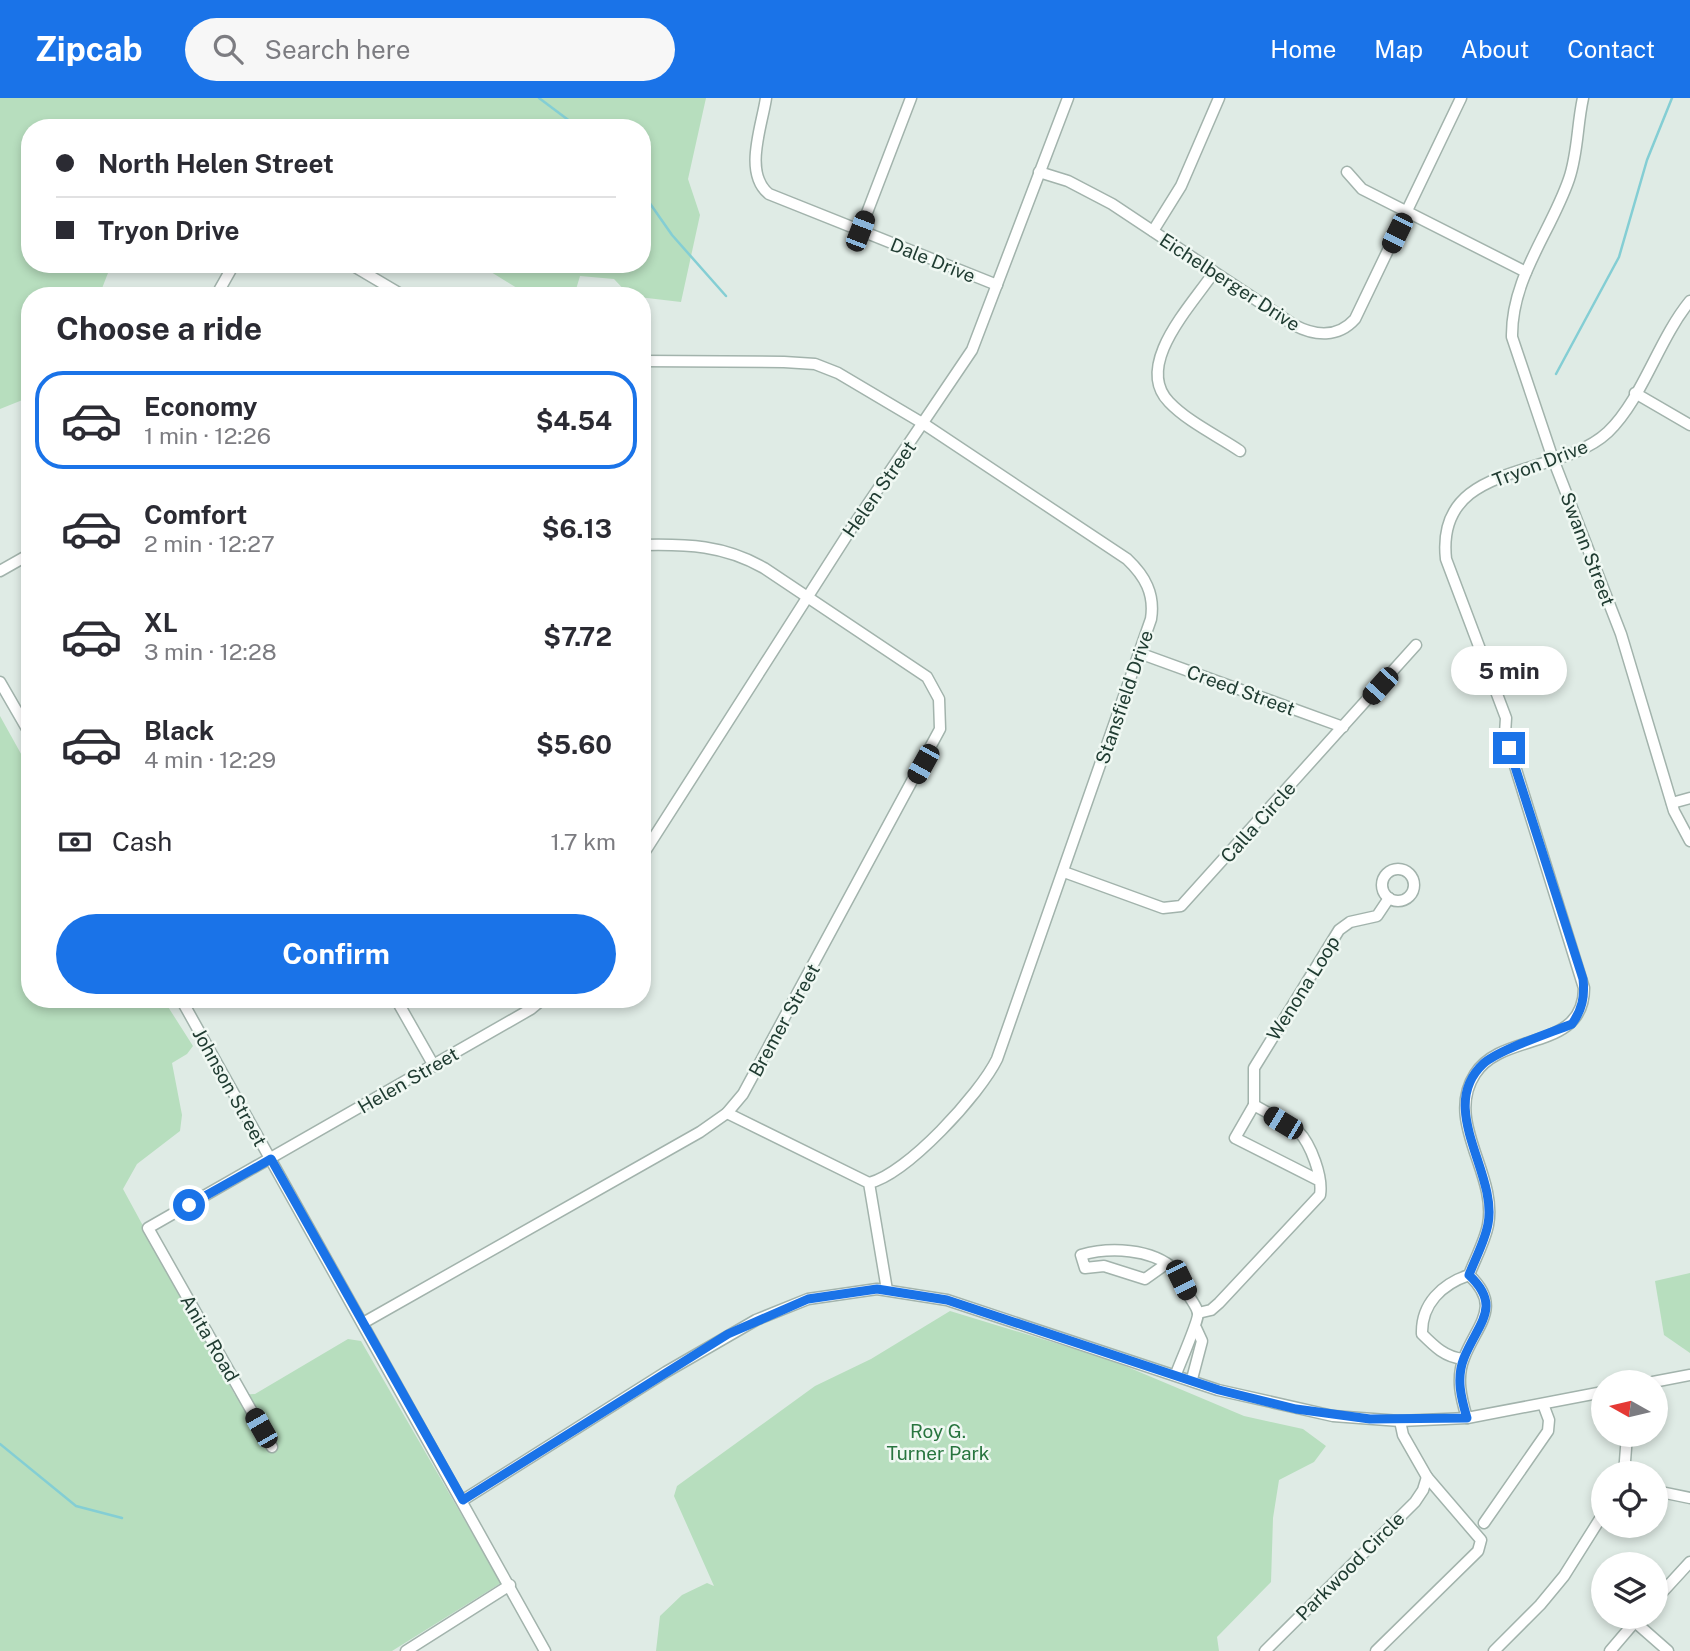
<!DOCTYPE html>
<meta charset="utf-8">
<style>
:root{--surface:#fff;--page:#f7f7f7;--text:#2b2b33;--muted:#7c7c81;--line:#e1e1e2;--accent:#1a73e8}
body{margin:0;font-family:"Public Sans",sans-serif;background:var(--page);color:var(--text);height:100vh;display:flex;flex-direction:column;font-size:26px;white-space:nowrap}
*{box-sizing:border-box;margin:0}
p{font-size:23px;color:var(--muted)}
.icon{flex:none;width:38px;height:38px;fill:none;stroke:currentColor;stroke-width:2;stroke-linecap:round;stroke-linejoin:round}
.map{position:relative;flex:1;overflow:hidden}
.panel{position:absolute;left:21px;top:189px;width:630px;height:721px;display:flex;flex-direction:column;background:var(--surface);border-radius:28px;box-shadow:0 4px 10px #0003}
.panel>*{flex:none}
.guide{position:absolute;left:21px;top:21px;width:630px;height:154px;border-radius:28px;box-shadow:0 4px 10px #0003;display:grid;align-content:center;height:154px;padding:0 35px;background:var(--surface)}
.needle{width:46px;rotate:278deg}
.controls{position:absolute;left:1591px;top:1272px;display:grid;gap:14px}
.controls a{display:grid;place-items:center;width:77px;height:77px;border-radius:50%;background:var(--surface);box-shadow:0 4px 10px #0003;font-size:35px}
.end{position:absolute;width:32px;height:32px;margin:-16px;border:9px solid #1a73e8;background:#fff;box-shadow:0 0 0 4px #fff}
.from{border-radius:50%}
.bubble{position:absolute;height:49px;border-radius:24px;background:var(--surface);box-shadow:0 4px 10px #0003;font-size:23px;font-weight:700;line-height:49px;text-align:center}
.car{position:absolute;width:21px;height:42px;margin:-21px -10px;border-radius:9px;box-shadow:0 0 5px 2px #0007;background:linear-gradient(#222 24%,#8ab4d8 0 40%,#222 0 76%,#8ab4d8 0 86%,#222 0)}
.guide b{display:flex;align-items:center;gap:24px;height:66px;font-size:26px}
.guide b+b{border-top:2px solid var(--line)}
.guide i{width:18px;height:18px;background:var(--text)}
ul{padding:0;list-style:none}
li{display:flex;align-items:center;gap:21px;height:98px;margin:0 14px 10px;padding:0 21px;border:4px solid transparent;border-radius:28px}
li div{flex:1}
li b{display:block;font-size:26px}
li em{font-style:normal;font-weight:700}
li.on{border-color:var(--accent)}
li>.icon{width:63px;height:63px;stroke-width:1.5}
h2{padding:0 35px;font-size:32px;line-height:84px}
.pay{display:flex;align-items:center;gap:18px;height:77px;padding:0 35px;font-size:26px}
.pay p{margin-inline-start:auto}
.primary-button{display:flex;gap:14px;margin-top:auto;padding:14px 35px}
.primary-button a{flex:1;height:80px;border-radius:42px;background:var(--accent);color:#fff;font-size:28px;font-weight:700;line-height:80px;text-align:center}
header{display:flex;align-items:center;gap:42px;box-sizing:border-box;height:98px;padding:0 35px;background:var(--accent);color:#fff}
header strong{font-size:33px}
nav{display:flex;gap:38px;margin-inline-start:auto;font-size:24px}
.search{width:490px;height:63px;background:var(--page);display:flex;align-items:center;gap:18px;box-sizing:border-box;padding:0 24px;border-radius:38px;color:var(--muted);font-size:26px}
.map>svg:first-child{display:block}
.green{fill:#b7debe}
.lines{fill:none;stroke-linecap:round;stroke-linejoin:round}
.stream{stroke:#84ced4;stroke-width:2.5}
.minor-casing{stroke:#a2b3ac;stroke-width:13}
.minor{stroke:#fff;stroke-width:10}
.route{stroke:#1a73e8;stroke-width:9}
.labels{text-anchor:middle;stroke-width:5;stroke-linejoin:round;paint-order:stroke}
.street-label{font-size:19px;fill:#203c32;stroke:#f0f8f3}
.park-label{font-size:19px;fill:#28753f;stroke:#f0f8f3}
</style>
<header>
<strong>Zipcab</strong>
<div class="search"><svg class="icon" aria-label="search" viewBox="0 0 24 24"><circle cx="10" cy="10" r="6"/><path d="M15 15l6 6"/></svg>Search here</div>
<nav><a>Home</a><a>Map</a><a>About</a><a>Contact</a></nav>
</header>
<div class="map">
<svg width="1690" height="1553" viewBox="0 0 1690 1553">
<rect width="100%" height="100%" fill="#dfebe5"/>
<g class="green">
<polygon points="0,0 706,0 688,81 700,117 681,204 630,198 614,181 580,178 574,198 530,198 478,166 642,166 642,30 30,30 30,166 115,166 108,175 99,198 30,198 30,299 0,311"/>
<polygon points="0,618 30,672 30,901 163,901 193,948 187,956 172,965 182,1017 180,1033 137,1066 123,1091 235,1297 255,1296 348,1241 361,1243 501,1485 392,1553 0,1553"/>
<polygon points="1690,1175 1690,1255 1664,1237 1655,1183"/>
<polygon points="950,1213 1111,1262 1244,1318 1303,1331 1326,1348 1314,1364 1279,1382 1273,1420 1271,1484 1217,1539 1219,1553 656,1553 660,1518 682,1497 707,1485 714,1488 674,1398 677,1388 815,1288 871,1261"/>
</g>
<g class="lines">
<g class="stream">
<polyline points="539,0 579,30"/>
<polyline points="642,94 672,137 726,198"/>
<polyline points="1556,276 1619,159 1647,62 1672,0"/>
<polyline points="0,1346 76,1408 122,1420"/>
</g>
<g class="minor-casing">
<g id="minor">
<path d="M766,0C762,28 743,75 769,96L997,187"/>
<path d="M1583,0C1577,27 1578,55 1569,81C1551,134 1511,180 1512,239L1553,361L1621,536L1674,713L1690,743"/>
<path d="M1039,74L1068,83L1112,106L1294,227C1315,238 1338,240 1355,221L1461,0"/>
<polyline points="1347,74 1362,91 1526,174"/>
<polyline points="860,133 911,0"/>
<polyline points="1153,133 1181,88 1219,0"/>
<polyline points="350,166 404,198"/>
<path d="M1214,174C1192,207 1133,267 1169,304C1188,324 1218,338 1240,353"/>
<polyline points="216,198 234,166"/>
<path d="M642,263L784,264L815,266L838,275L924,326L1127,461C1145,478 1155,496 1151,521L997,961C980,996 907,1076 869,1085"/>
<polyline points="1635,295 1690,327"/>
<polyline points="0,473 30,456"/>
<polyline points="1139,555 1343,629"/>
<polyline points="0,584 30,636"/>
<polyline points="1672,705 1690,700"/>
<polyline points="642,758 851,431 972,252 1068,0"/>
<circle cx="1398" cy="787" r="16"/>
<polyline points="1064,774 1163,810 1181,808 1416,547"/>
<polyline points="181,901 545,1553"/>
<polyline points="396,901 434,968"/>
<polyline points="1254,1007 1254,970 1339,832 1350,824 1377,818 1389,800"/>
<polyline points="727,1015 869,1085 887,1192"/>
<path d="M1166,1166L1145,1181L1104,1168L1085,1170L1081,1157C1109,1149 1152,1150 1175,1172C1181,1178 1184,1188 1188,1196C1191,1202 1197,1209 1198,1215C1199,1222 1180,1265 1176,1276"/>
<path d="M1198,1215L1211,1212L1219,1205L1320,1097C1323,1079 1311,1046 1298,1033C1286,1023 1267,1015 1254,1007L1235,1040L1320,1083"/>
<path d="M363,1225L700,1034L727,1015L743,996L940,631L939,601L927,579L764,470C724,447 687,446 642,447"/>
<path d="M1463,1261C1445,1259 1435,1249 1422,1236C1421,1206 1442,1186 1469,1177C1475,1161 1485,1143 1488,1127C1498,1076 1444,1024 1475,976C1502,933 1584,954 1584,890L1505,636L1506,620L1446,461C1435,361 1557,382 1608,334C1643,300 1658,242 1690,203"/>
<polyline points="1192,1281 1202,1243 1196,1230"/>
<polyline points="1653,1284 1690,1277"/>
<path d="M1467,1320C1461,1300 1456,1280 1464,1260C1477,1226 1503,1209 1469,1177"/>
<polyline points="1400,1323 1403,1337 1427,1379"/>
<polyline points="272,1349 148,1130 531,911 543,901"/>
<polyline points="1624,1376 1627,1337"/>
<polyline points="1656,1393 1690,1400"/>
<polyline points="463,1402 666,1274 756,1222 808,1201 877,1191 947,1202 1218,1292 1333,1318 1400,1323 1467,1320 1603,1294"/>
<polyline points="1484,1425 1548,1333 1549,1322 1543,1306"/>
<polyline points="1656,1501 1690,1464"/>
<polyline points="1635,1524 1668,1553"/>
<polyline points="406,1553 510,1487"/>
<polyline points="1265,1553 1415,1404 1423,1392 1427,1379 1481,1442 1478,1453 1376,1553"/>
<polyline points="1494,1553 1540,1507 1564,1478 1603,1416"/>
<polyline points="1610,1553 1639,1519"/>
</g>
</g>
<use href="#minor" class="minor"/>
</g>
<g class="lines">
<path class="route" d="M189,1107L271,1061L463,1402L728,1236L808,1201L877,1191L947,1202L1219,1292L1296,1311L1370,1321L1467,1320C1461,1300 1456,1280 1464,1260C1478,1225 1503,1209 1469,1177C1475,1161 1485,1143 1488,1126C1498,1075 1436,1010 1483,966C1498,952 1550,935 1572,926C1582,912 1585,899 1583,881L1509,650"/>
</g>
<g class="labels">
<g class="street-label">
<text transform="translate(933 162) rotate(22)" y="7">Dale Drive</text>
<text transform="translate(1230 184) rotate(33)" y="7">Eichelberger Drive</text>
<text transform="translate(1540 365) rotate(-21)" y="7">Tryon Drive</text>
<text transform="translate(879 391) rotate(-55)" y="7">Helen Street</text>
<text transform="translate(1588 451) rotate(69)" y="7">Swann Street</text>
<text transform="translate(1241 592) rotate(20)" y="7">Creed Street</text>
<text transform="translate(1124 599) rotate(-71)" y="7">Stansfield Drive</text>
<text transform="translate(1258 724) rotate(-48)" y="7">Calla Circle</text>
<text transform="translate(1303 890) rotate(-58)" y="7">Wenona Loop</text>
<text transform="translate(784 922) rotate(-61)" y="7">Bremer Street</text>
<text transform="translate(408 982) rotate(-30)" y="7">Helen Street</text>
<text transform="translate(230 989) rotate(61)" y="7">Johnson Street</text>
<text transform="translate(210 1240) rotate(60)" y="7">Anita Road</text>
<text transform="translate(1350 1468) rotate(-45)" y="7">Parkwood Circle</text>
</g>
<g class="park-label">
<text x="938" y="1340">Roy G.<tspan x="938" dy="22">Turner Park</tspan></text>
</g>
</g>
</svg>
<div class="controls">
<a><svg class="needle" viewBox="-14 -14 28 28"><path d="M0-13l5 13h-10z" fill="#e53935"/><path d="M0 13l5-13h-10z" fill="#7c7c81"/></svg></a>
<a><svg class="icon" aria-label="locate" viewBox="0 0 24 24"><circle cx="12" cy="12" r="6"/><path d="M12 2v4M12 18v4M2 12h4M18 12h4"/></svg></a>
<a><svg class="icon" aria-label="layers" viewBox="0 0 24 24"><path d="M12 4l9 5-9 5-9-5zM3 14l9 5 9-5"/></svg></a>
</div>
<i class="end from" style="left:189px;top:1107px"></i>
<i class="end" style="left:1509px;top:650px"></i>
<div class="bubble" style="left:1451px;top:548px;width:116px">5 min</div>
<i class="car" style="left:860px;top:133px;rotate:21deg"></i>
<i class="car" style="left:1397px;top:135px;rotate:206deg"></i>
<i class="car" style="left:1380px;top:588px;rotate:222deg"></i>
<i class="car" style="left:923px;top:666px;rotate:209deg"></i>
<i class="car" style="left:1283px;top:1025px;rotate:301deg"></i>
<i class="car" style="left:1181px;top:1182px;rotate:154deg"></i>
<i class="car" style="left:261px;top:1330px;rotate:330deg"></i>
<div class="guide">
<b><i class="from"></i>North Helen Street</b>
<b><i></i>Tryon Drive</b>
</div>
<section class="panel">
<h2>Choose a ride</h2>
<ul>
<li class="on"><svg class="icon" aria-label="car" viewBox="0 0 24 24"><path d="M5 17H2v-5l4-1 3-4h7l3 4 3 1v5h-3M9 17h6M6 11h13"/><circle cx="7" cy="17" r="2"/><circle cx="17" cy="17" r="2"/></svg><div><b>Economy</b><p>1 min · 12:26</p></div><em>$4.54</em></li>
<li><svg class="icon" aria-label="car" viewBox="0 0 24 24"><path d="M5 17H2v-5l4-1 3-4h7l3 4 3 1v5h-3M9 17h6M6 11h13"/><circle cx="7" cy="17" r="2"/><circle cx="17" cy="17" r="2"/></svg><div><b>Comfort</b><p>2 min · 12:27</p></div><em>$6.13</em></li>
<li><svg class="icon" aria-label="car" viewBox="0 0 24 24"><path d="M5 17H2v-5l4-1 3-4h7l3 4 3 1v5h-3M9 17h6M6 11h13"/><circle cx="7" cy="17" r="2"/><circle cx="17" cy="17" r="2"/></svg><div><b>XL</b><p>3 min · 12:28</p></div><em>$7.72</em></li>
<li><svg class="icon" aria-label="car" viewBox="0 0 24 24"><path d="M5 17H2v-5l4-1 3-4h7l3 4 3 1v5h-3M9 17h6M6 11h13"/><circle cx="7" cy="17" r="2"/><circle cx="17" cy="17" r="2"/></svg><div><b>Black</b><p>4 min · 12:29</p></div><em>$5.60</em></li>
</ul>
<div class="pay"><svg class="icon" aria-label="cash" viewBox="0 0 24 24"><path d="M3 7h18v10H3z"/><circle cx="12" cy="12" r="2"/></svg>Cash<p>1.7 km</p></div>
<div class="primary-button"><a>Confirm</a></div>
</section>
</div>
